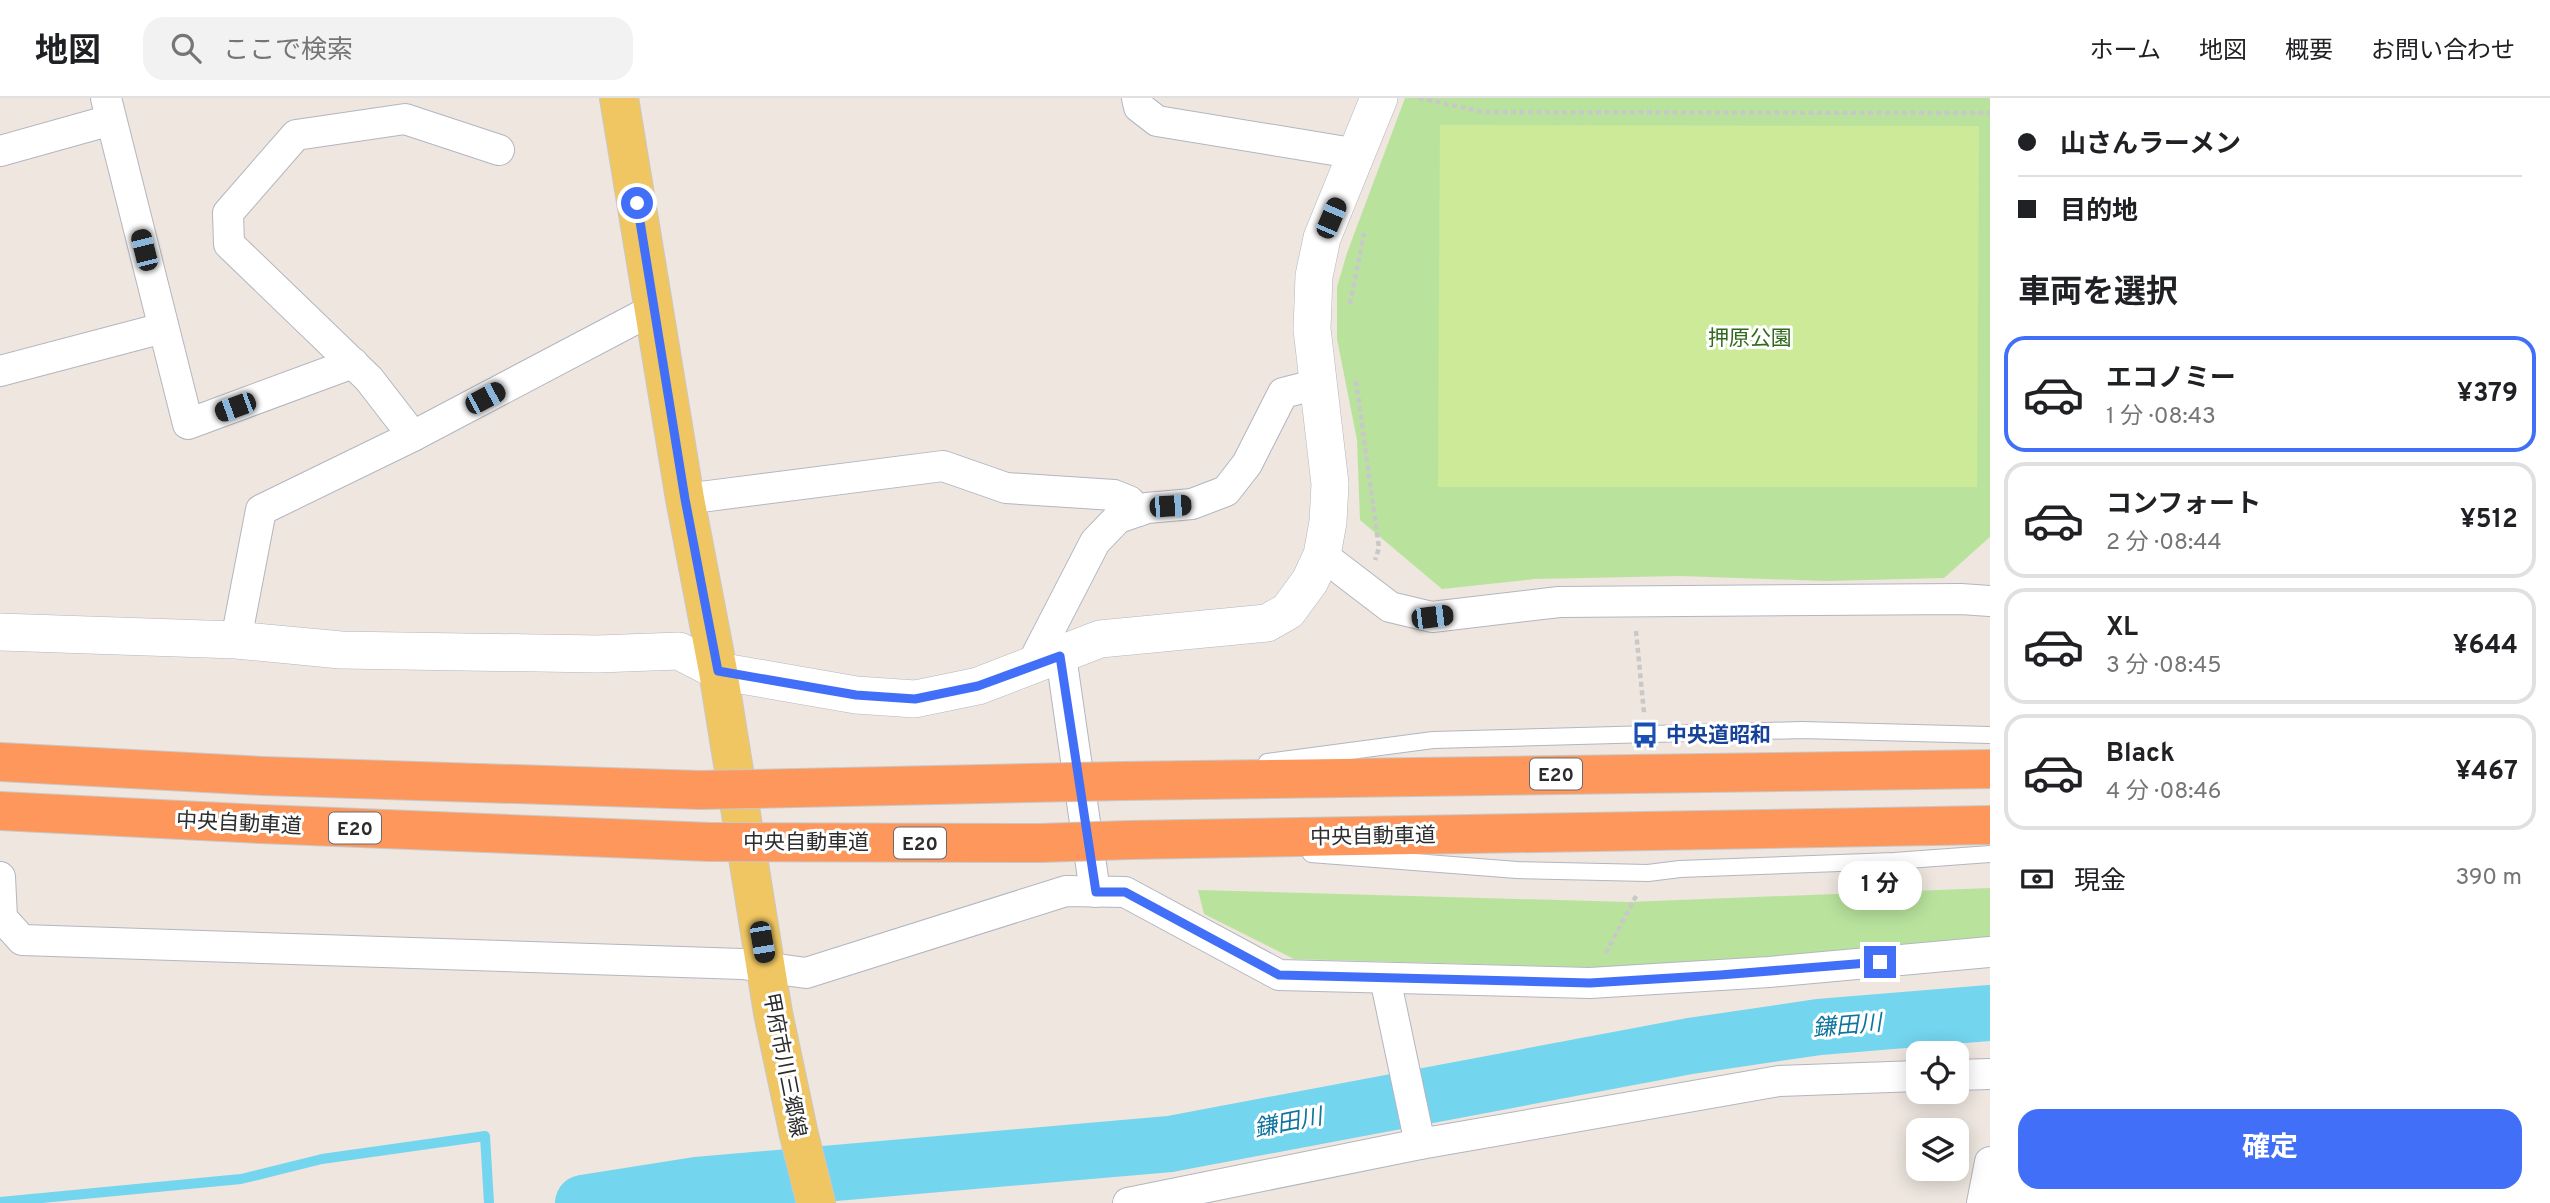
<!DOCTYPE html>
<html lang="ja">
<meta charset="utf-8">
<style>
:root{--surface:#fff;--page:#f2f2f2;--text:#202124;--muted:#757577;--line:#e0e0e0;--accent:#426ff8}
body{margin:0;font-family:Overpass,"Noto Sans JP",sans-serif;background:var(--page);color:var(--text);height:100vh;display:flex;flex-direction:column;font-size:26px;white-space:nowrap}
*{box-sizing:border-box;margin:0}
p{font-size:23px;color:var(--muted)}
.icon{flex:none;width:38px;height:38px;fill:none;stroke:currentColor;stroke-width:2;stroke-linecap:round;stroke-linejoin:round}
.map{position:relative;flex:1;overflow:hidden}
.panel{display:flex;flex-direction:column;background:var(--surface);width:560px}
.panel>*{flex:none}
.banner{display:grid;align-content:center;height:154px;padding:0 28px;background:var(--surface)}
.fabs{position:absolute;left:1906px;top:943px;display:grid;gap:14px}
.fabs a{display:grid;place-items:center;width:63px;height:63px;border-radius:14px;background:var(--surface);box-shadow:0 4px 18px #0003;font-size:35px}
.end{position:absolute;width:32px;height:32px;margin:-16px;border:9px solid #426ff8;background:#fff;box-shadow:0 0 0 4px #fff}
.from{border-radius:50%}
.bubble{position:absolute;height:49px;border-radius:21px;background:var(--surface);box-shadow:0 4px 18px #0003;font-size:23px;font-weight:700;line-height:49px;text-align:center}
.car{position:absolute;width:21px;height:42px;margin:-21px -10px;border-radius:9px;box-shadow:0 0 5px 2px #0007;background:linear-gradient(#222 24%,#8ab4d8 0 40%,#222 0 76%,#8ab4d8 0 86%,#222 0)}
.banner b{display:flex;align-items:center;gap:24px;height:66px;font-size:26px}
.banner b+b{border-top:2px solid var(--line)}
.banner i{width:18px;height:18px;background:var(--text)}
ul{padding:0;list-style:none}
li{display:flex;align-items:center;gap:21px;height:116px;margin:0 14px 10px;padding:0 14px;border:4px solid var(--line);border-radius:21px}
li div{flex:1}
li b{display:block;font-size:26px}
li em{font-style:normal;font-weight:700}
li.selected{border-color:var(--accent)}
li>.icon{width:63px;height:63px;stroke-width:1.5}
h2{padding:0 28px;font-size:32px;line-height:84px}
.pay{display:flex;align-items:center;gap:18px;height:77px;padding:0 28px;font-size:26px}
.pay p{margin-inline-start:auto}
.action{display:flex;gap:14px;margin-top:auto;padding:14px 28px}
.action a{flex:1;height:80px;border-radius:21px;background:var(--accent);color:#fff;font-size:28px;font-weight:700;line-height:80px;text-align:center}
header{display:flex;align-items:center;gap:42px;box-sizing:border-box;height:98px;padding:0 35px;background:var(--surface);border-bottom:2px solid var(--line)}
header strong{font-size:33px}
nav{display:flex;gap:38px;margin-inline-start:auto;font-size:24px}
.search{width:490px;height:63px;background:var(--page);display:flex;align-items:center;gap:18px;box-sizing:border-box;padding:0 24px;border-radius:21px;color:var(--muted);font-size:26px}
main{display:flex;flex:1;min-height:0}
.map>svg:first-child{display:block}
.green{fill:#b9e39d}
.pitch{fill:#cdea99}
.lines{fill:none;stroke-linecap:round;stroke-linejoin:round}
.stream{stroke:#74d5ee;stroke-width:10}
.river{stroke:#74d5ee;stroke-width:56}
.service-casing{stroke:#b2b6c0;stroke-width:18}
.minor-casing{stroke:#b2b6c0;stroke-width:32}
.tertiary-casing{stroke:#b2b6c0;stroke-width:38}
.primary-casing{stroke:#c8c8c8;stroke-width:40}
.motorway-casing{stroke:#c8c8c8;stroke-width:40}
.path{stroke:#c8c8c8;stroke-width:4.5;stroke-dasharray:5 3.5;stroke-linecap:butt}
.service{stroke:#fff;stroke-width:16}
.minor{stroke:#fff;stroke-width:30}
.tertiary{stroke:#fff;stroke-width:37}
.primary{stroke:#f0c662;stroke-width:38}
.motorway{stroke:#fd975b;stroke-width:38}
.motorway-bridge-casing{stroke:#c8c8c8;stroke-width:40;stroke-linecap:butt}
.motorway-bridge{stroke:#fd975b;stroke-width:38}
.route{stroke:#426ff8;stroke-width:9}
.labels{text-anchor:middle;stroke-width:6;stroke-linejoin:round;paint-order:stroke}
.shield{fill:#fff;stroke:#6b6b6b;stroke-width:2}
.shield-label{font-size:19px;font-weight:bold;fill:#2c2c2c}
.park-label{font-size:21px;fill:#316a1c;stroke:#fff}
.transit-label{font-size:21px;font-weight:bold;fill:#164399;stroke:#fff;text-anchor:start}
.street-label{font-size:21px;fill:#2c2c2c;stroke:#fff}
.water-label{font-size:23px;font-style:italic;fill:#0f759e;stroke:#fff}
</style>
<header>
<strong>地図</strong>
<div class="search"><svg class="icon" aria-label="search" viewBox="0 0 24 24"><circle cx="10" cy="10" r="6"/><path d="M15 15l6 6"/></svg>ここで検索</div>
<nav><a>ホーム</a><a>地図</a><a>概要</a><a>お問い合わせ</a></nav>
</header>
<main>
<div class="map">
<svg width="1990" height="1105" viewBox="0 0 1990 1105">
<rect width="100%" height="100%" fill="#eee6df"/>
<g class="green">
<polygon points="1405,0 1990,0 1990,439 1944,480 1826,483 1680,478 1535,481 1442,491 1360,422 1357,342 1337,241 1337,189 1347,155"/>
<polygon points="1990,790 1990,841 1685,872 1294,861 1204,816 1198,792 1628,804"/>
</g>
<polygon class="pitch" points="1440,27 1979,28 1977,389 1438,389"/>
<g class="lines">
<polyline class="stream" points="0,1104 241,1081 322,1061 485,1038 489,1105"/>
<polyline class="river" points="583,1105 697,1087 1170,1046 1690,948 1819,929 1990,915"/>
<g class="service-casing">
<g id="service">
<polyline points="1267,664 1433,642 1802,632 1990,637"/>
<polyline points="1311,756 1517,772 1648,775 1680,771 1894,763 1990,756"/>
</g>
</g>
<g class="minor-casing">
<g id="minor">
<polyline points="106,0 188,326 353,265"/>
<polyline points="1137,0 1139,9 1157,23 1358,56"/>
<polyline points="0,53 111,22"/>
<polyline points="0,273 163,230"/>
<polyline points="413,338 369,281 229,146 228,115 296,37 405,21 499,52"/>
<polyline points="685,401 943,368 1006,390 1114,397 1129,403 1138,413"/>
<polyline points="1322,457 1390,509 1432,519 1559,504 1961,501 1990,503"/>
<polyline points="236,542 261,412 413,338 654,211"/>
<polyline points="1061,558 1095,794"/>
<polyline points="1030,570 1095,444 1118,420 1147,410 1192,406 1226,393 1247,366 1283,295 1318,286"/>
<polyline points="0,779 2,820 22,842 742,866 806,875 1066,793 1125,794 1279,877 1590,885 1769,874 1990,854"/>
<polyline points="1385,880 1420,1046"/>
<polyline points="1956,977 1990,976"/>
<polyline points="1128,1105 1420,1046 1779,983 1918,978"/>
<polyline points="1982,1105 1990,1064"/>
</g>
</g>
<g class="tertiary-casing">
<polyline id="tertiary" points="0,534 236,542 341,552 598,556 679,553 718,573 856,597 915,601 978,588 1100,541 1267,525 1288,513 1310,483 1322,457 1328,424 1330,386 1312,231 1314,178 1322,140 1379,0"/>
</g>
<g class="primary-casing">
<polyline id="primary" points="619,0 685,401 718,573 773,915 799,1037 816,1105"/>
</g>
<g class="motorway-casing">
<g id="motorway">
<polyline points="0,664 263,678 700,692"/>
<polyline points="1122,683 1990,671"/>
<polyline points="0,713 261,726 710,744"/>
<polyline points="1130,742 1990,727"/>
</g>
</g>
<g class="path">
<polyline points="1419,0 1483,14 1990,15"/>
<polyline points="1350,206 1364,135"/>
<polyline points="1356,283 1379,450 1375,462"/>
<polyline points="1636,533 1644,615"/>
<polyline points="1606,855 1636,798"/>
</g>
<use href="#service" class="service"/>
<use href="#minor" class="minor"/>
<use href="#tertiary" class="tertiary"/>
<use href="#primary" class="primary"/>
<use href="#motorway" class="motorway"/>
<g class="motorway-bridge-casing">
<g id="motorway-bridge">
<polyline points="700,692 1122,683"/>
<polyline points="710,744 1040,745 1130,742"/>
</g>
</g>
<use href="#motorway-bridge" class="motorway-bridge"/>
</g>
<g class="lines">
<polyline class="route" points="637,105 685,401 718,573 856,597 915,601 978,588 1060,558 1096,794 1125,794 1279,877 1590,885 1720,877 1880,864"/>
</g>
<defs>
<g id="bus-bare" transform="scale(2.1)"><path d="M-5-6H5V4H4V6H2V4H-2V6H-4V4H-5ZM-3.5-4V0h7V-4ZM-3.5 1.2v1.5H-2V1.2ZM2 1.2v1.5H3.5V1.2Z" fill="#1a4fb4" stroke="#fff" stroke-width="2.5" paint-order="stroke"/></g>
</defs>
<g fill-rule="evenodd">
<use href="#bus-bare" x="1645" y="637"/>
</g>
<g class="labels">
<g class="shield">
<rect x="1530" y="660.5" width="52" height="31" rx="5"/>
<rect x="329" y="714.5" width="52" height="31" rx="5"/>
<rect x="894" y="729.5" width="52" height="31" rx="5"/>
</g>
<g class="shield-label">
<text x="1556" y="683">E20</text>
<text x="355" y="737">E20</text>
<text x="920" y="752">E20</text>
</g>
<g class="park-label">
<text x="1750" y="247">押原公園</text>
</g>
<g class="transit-label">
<text x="1666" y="644">中央道昭和</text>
</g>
<g class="street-label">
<text transform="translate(239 725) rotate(3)" y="7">中央自動車道</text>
<text transform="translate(1373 738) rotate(-1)" y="7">中央自動車道</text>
<text x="806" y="751">中央自動車道</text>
<text transform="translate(785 967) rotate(79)" y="7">甲府市川三郷線</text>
</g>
<g class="water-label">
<text transform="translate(1847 927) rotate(-5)" y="8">鎌田川</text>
<text transform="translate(1288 1024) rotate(-11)" y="8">鎌田川</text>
</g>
</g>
</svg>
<div class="fabs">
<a><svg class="icon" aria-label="locate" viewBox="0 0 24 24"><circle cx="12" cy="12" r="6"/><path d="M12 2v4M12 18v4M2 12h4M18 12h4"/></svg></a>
<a><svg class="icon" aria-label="layers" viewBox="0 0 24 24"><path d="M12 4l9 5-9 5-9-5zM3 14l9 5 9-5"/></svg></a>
</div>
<i class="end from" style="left:637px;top:105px"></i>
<i class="end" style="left:1880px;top:864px"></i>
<div class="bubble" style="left:1838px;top:763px;width:84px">1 分</div>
<i class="car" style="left:1331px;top:120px;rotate:23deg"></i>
<i class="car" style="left:144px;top:152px;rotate:346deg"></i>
<i class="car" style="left:485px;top:300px;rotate:62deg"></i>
<i class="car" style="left:235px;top:309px;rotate:250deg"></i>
<i class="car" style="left:1170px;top:408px;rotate:86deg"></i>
<i class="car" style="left:1432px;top:519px;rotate:83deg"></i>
<i class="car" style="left:762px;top:844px;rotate:170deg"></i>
</div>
<section class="panel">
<div class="banner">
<b><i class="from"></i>山さんラーメン</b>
<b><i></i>目的地</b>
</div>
<h2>車両を選択</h2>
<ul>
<li class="selected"><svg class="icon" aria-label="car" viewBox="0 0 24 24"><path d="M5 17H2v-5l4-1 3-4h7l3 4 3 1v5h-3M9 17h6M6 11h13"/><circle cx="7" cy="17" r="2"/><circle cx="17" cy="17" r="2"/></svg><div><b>エコノミー</b><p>1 分 · 08:43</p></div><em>¥379</em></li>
<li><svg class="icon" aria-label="car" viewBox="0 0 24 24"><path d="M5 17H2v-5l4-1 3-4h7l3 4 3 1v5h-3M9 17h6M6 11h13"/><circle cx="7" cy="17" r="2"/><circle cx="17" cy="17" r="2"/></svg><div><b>コンフォート</b><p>2 分 · 08:44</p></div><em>¥512</em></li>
<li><svg class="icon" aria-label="car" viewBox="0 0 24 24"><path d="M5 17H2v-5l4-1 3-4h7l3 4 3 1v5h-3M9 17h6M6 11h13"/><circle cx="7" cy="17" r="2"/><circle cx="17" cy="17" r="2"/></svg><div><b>XL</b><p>3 分 · 08:45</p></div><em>¥644</em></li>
<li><svg class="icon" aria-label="car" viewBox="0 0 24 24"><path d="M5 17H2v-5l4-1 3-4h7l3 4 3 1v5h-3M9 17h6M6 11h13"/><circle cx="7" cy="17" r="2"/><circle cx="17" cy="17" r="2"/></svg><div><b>Black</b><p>4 分 · 08:46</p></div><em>¥467</em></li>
</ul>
<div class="pay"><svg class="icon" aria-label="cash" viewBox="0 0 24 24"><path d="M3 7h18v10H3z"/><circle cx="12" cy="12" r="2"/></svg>現金<p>390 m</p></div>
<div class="action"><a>確定</a></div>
</section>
</main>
